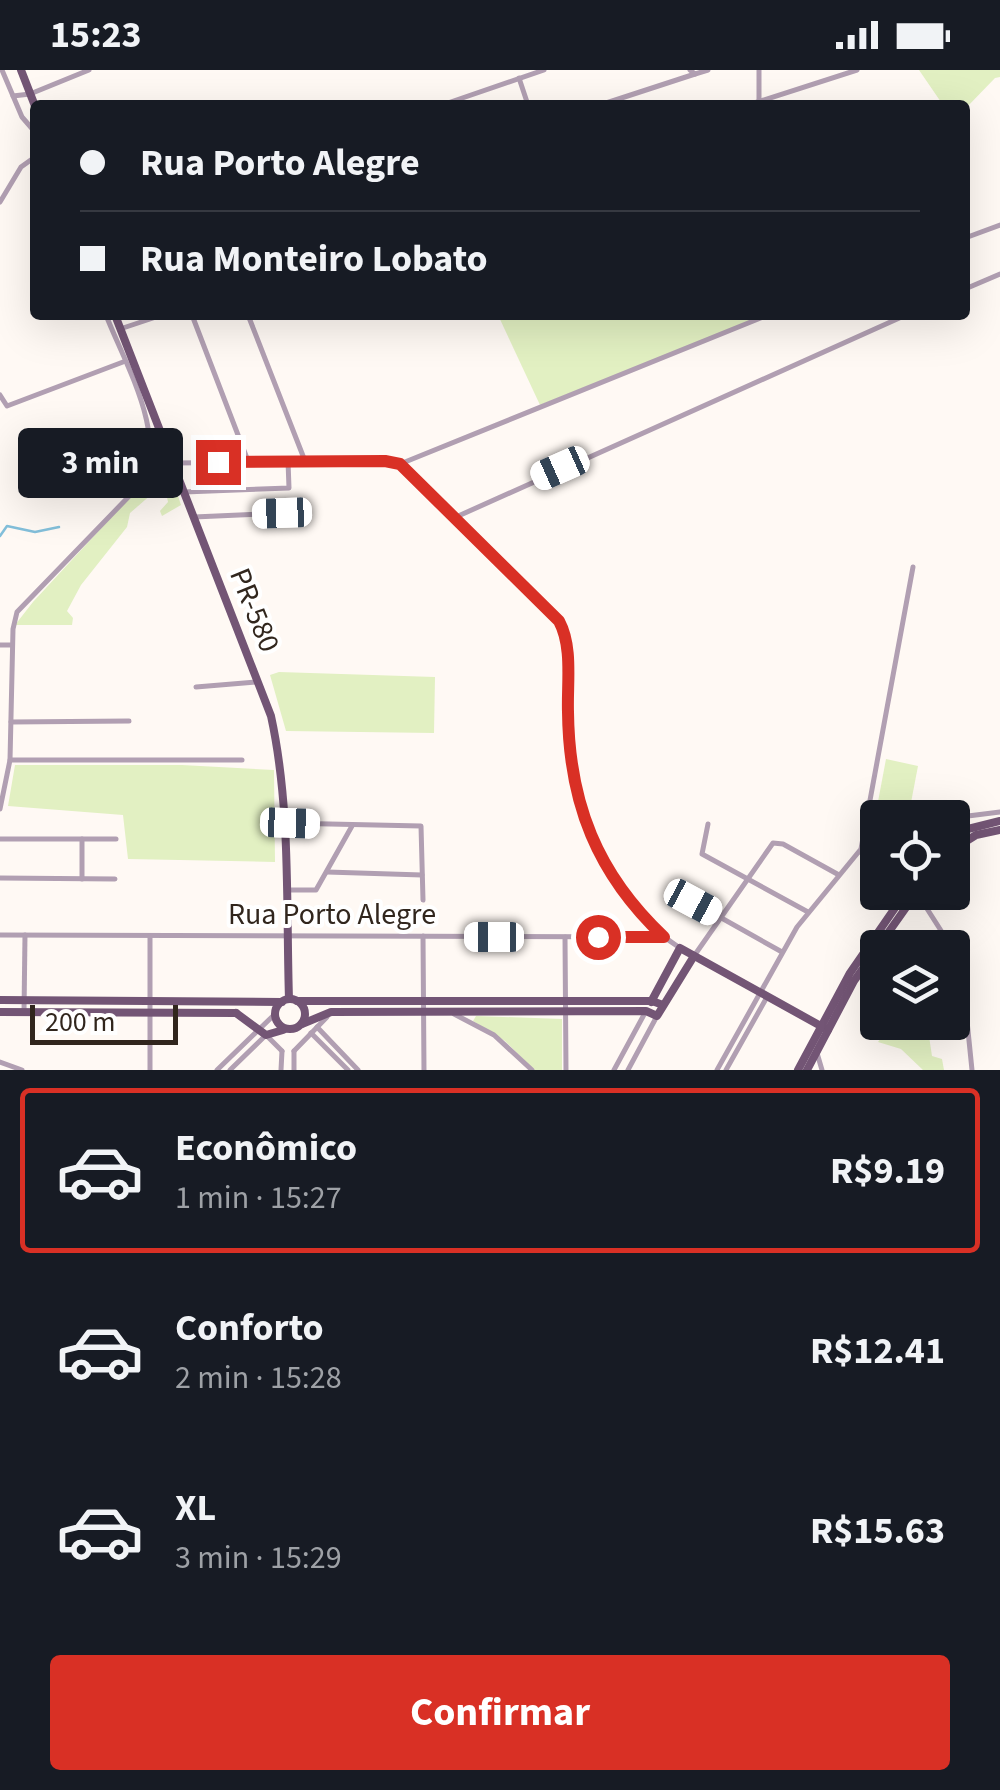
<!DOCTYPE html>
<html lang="pt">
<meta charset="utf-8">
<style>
:root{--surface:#171b24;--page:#242831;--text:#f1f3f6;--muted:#9ea1a6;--line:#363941;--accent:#d93025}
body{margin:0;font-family:"Source Sans 3",sans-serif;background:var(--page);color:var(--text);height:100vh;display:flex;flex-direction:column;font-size:38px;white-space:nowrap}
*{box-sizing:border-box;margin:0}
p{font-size:32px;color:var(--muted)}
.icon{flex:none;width:55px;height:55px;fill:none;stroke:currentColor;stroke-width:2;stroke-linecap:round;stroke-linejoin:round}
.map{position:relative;height:1000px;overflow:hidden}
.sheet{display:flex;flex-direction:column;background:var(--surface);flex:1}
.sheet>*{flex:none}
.banner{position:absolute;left:30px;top:30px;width:940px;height:220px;border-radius:10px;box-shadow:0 10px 40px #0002;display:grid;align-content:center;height:220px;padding:0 50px;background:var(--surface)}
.controls{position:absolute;left:860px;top:730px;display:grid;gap:20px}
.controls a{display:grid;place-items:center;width:110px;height:110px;border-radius:10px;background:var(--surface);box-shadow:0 10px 40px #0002;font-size:50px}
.scale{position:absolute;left:30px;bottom:25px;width:148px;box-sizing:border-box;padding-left:10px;border:5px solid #31261d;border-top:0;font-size:28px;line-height:35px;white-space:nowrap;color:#31261d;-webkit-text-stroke:8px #fff;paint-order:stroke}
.end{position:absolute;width:45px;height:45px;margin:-22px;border:12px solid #d93025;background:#fff;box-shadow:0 0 0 5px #fff}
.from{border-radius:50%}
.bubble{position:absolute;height:70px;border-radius:10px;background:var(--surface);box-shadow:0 10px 40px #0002;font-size:32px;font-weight:700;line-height:70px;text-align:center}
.car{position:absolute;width:30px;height:60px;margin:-30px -15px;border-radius:12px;box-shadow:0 0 8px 2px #0007;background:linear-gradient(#fff 24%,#345 0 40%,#fff 0 76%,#345 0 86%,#fff 0)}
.banner b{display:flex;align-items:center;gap:35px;height:95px;font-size:38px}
.banner b+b{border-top:2px solid var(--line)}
.banner i{width:25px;height:25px;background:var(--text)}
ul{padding:18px 0 0;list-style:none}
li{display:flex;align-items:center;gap:30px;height:165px;margin:0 20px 15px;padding:0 30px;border:5px solid transparent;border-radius:10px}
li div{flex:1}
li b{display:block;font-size:38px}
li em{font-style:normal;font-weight:700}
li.on{border-color:var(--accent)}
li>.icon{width:90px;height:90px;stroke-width:1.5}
.action{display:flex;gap:20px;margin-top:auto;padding:20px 50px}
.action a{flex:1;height:115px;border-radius:10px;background:var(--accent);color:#fff;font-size:40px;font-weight:700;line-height:115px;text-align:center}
.status{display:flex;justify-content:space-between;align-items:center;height:70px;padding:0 50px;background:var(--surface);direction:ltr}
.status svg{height:28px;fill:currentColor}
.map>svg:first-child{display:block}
.green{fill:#e2f0c2}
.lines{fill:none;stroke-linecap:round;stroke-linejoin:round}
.stream{stroke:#83bfda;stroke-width:2.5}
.minor{stroke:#b19fb2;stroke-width:5}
.major{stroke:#735575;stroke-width:8}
.route{stroke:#d93025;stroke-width:12}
.labels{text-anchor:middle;stroke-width:8;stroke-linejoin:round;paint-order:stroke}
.street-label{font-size:30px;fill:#31261d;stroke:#fff}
</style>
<div class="status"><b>15:23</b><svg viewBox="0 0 49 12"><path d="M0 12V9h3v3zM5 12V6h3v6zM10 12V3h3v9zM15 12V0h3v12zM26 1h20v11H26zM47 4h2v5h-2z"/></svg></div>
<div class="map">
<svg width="1000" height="1000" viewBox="0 0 1000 1000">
<rect width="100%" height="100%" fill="#fff9f4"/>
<g class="green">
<polygon points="919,0 1000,0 1000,7 995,8 965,39 965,35 943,35"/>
<polygon points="498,245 766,245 540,335"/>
<polygon points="156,359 181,435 162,446 160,441 168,432 165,418 160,417 130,443 127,457 81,515 67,541 73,548 72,555 15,555 33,532 144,412 154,397"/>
<polygon points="279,602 435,607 434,663 286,661 270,605"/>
<polygon points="886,689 918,696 909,743 877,737"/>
<polygon points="15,695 182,695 274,700 275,792 128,789 123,745 8,736"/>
<polygon points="476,946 562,949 562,1000 534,1000 505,971 473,951"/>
<polygon points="892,953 927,953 932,986 942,989 944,1000 923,1000 901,979 878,972"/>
</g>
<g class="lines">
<polyline class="stream" points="0,466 7,456 35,462 59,457"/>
<g class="minor">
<polyline points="2,0 22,47 35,62"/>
<polyline points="690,0 695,4 708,0"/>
<polyline points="759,0 759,31"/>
<polyline points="519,8 528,35"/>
<polyline points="13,26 30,24 89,0"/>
<polyline points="442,35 544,0"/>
<polyline points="600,35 695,4"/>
<polyline points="748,35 857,0"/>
<polyline points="0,132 21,97 35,87"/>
<polyline points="965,168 1000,155"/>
<polyline points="965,219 1000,204"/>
<polyline points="192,245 248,391"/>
<polyline points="248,245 305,391"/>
<polyline points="120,259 162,245"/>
<polyline points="0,325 7,336 123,292"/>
<path d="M173,393L385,391L400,394L405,399L502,492L563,557L567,574C568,617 564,663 572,706C583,771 624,842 680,878"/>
<polyline points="400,394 768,245"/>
<polyline points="184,422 289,418 288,391"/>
<polyline points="194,447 281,443"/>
<polyline points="456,447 906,245"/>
<polyline points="0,575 12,575"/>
<polyline points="196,617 257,612"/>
<polyline points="11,652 129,651"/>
<polyline points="10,690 242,690"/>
<path d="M0,739L10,690L13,559L17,542L138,417C172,372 124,292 106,245"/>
<polyline points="952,748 1000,742"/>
<polyline points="284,753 421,756 423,830"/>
<polyline points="708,754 702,784 808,842"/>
<polyline points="0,769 116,769"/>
<polyline points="82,769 82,809"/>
<polyline points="860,782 878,776"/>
<polyline points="327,802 422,805"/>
<polyline points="0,808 115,809"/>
<polyline points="287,820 316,820 352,756"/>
<polyline points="917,823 961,892 972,1000"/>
<polyline points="693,832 782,882"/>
<polyline points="0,865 661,867"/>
<polyline points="423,866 424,1000"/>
<polyline points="565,867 566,1000"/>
<polyline points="694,886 773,773 783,774 839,805"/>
<polyline points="24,942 25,865"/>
<polyline points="454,944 494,965 532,1000"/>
<polyline points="317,957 358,1000"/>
<polyline points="311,963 348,1000"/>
<polyline points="294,981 327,947"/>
<polyline points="817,983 822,1000"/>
<polyline points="0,992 22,1000"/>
<polyline points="150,1000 150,866"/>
<polyline points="217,1000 275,944"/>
<polyline points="230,1000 266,965 282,981"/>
<polyline points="281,1000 282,981"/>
<polyline points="294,1000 294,981"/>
<polyline points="614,1000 646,941"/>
<polyline points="628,1000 657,946"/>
<polyline points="717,1000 797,857 861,779 913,497"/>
<polyline points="726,1000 767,927"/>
</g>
<g class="major">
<polyline points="21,0 35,36"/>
<path d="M115,245L271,646C291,738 286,835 289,929"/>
<polyline points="952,769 968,759 1000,751"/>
<polyline points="952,780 976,765 1000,760"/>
<circle cx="290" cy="944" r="15"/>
<polyline points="0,930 282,932"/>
<polyline points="297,931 652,931 663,935"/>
<polyline points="651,932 680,878 828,960"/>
<polyline points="0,942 236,943"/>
<polyline points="236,943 266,965 283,960"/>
<polyline points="302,954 331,942 646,941 657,946 694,886"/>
<polyline points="798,1000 850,903 906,822"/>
<polyline points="807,1000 854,911 917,822"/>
</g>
</g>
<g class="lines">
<path class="route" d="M218,392L385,391L400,394L559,551C573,577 567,613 568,642C569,733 597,804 664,867H598"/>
</g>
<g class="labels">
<g class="street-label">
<text transform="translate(255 540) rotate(68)" y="10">PR-580</text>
<text x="332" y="854">Rua Porto Alegre</text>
</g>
</g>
</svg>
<div class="controls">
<a><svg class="icon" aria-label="locate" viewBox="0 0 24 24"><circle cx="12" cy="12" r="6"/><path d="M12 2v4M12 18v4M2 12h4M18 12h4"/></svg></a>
<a><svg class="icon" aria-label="layers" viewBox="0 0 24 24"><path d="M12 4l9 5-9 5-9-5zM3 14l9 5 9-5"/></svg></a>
</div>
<div class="scale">200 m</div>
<i class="end from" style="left:598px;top:867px"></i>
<i class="end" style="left:218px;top:392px"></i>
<div class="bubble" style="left:18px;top:358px;width:165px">3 min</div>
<i class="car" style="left:560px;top:398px;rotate:246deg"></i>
<i class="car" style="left:282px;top:443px;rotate:268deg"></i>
<i class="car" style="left:290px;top:753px;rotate:92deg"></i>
<i class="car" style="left:693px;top:832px;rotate:118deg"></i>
<i class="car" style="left:494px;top:867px;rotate:270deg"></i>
<div class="banner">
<b><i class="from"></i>Rua Porto Alegre</b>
<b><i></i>Rua Monteiro Lobato</b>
</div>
</div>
<section class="sheet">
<ul>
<li class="on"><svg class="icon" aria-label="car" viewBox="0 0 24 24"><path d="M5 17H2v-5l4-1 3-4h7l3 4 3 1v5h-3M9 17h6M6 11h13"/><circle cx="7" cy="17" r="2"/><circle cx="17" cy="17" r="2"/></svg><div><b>Econômico</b><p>1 min · 15:27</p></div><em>R$9.19</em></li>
<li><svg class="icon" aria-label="car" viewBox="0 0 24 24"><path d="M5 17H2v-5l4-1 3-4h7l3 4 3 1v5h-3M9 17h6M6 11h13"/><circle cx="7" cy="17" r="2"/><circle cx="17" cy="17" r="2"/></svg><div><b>Conforto</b><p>2 min · 15:28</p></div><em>R$12.41</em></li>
<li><svg class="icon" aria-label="car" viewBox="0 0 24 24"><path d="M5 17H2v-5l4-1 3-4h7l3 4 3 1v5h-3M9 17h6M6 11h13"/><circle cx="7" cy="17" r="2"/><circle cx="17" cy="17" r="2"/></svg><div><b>XL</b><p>3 min · 15:29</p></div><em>R$15.63</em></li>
</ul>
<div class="action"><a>Confirmar</a></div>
</section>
